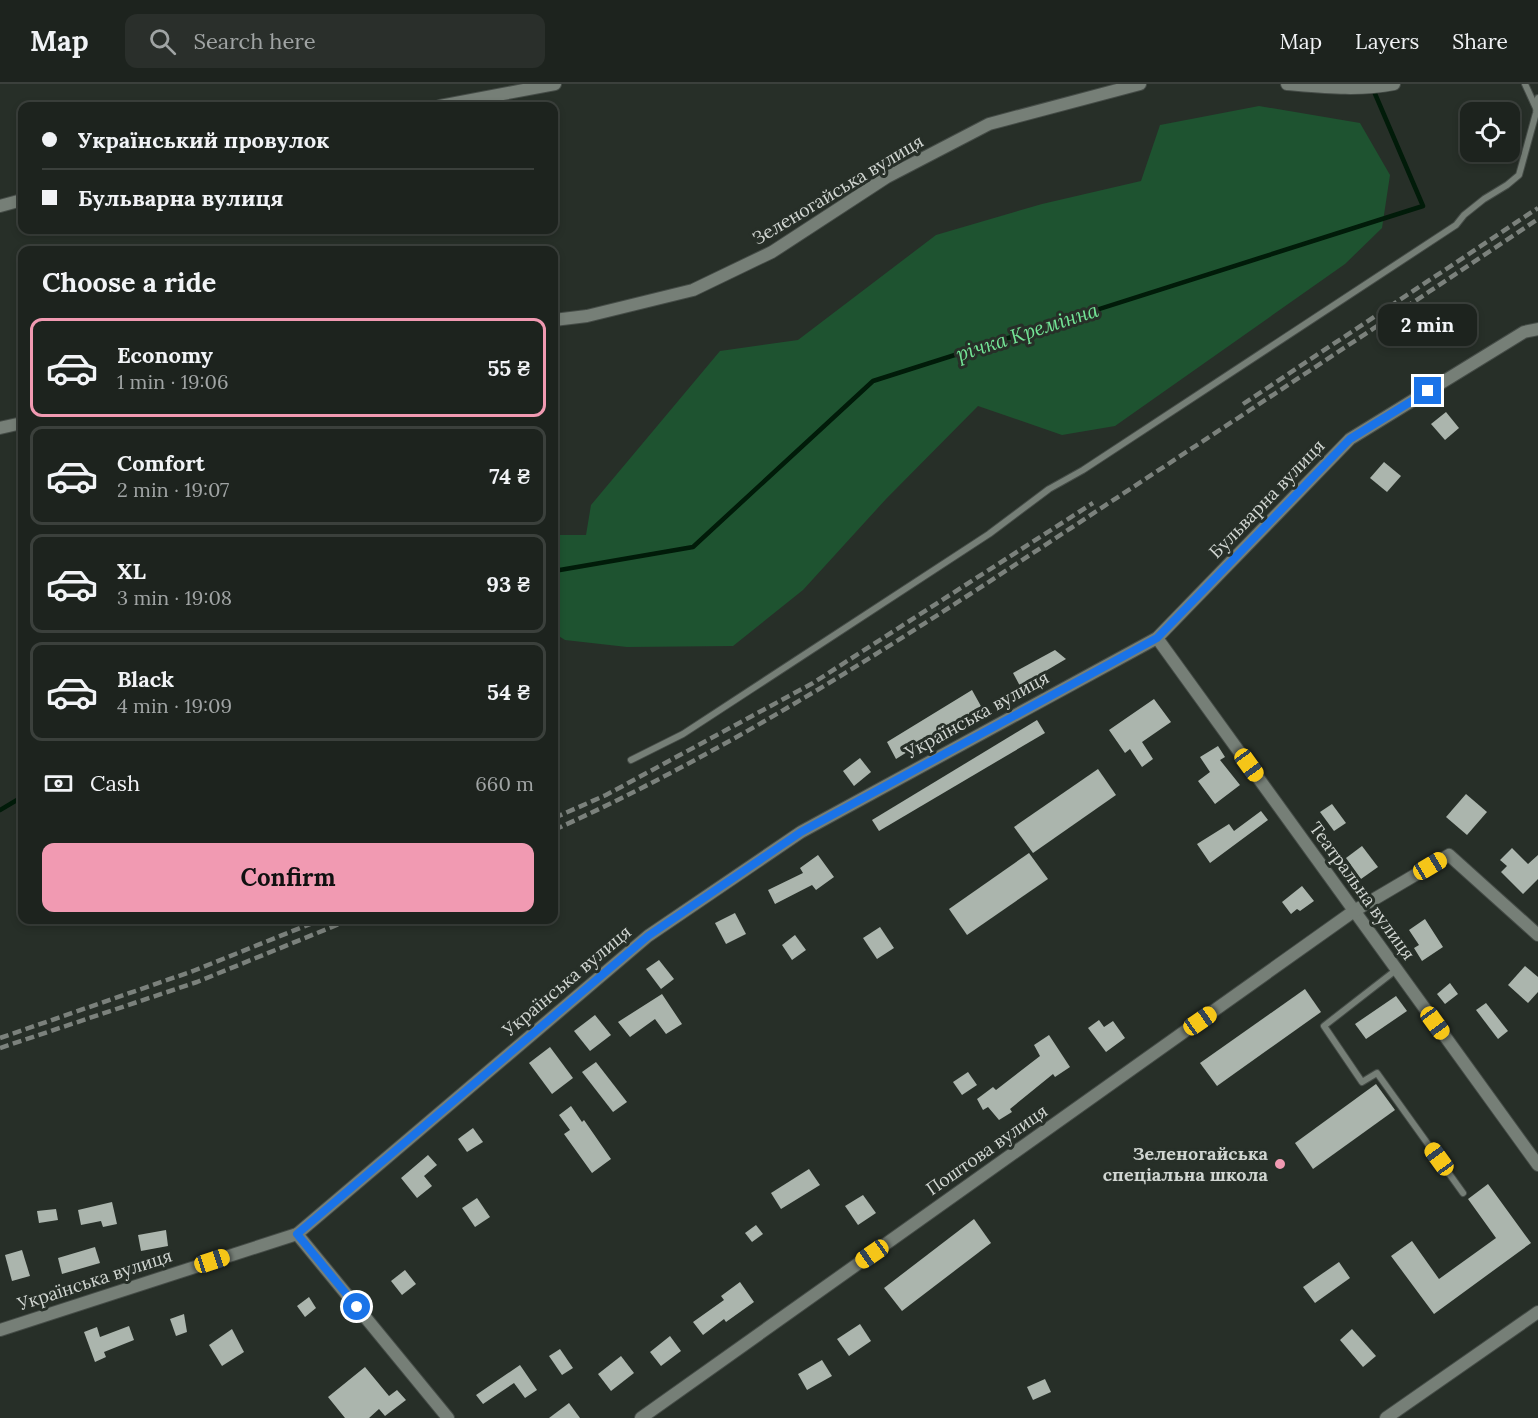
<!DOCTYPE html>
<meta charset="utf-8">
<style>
:root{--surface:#1d231e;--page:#2a2f2b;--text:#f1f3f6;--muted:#a0a4a4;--line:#3b403c;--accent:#f19ab2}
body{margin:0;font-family:Lora,serif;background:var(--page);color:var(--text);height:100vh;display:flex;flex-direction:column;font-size:22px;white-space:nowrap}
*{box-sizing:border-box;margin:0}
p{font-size:20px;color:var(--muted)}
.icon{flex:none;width:33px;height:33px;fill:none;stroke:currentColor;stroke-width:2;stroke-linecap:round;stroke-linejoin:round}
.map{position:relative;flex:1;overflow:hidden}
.drawer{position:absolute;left:18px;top:162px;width:540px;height:678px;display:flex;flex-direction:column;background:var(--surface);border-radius:12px;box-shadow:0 3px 9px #0003,0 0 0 2px var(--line)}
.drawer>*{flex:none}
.guide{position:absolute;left:18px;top:18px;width:540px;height:132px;border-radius:12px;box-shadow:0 3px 9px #0003,0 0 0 2px var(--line);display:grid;align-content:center;height:132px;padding:0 24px;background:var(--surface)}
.buttons{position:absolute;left:1460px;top:18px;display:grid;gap:12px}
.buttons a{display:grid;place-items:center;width:60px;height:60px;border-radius:12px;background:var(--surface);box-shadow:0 3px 9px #0003,0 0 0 2px var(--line);font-size:30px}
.end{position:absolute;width:27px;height:27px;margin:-14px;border:8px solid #1a73e8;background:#fff;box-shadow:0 0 0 3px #fff}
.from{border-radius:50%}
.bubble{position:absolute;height:42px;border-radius:12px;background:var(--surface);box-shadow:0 3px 9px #0003,0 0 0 2px var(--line);font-size:20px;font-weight:800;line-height:42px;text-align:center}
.car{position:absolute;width:18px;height:36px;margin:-18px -9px;border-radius:8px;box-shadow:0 0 4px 2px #0007;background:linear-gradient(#f5c518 24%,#345 0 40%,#f5c518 0 76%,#345 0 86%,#f5c518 0)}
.guide b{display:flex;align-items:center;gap:21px;height:57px;font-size:22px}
.guide b+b{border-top:2px solid var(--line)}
.guide i{width:15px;height:15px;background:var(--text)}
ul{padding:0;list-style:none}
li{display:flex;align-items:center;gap:18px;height:99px;margin:0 12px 9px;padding:0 12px;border:3px solid var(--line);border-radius:12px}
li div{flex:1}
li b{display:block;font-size:22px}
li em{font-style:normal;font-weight:800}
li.active{border-color:var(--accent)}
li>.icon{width:54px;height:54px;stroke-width:1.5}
h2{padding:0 24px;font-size:27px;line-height:72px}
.pay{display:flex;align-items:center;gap:15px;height:66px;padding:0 24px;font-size:22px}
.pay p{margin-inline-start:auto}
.button{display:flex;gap:12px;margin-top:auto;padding:12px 24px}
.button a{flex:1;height:69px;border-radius:12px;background:var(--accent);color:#111;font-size:24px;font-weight:800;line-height:69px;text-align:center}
header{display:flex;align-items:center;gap:36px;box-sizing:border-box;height:84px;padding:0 30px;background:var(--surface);border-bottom:2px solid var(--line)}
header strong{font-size:28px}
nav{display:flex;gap:33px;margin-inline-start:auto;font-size:21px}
.search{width:420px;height:54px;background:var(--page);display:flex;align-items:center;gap:15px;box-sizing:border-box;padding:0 21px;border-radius:12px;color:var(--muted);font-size:22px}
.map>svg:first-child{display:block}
.green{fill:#1e5330}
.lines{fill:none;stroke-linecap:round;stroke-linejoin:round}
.stream{stroke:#011b09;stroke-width:4.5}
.building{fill:#abb5ad}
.service-casing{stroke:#454c47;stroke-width:8}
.minor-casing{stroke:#454c47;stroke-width:14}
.service{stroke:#767f77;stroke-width:6}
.minor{stroke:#767f77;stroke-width:12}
.rail{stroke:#7b817c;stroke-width:4.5;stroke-dasharray:9 4.5;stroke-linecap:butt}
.route{stroke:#1a73e8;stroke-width:8}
.poi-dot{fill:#f19ab2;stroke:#272f28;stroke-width:2}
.labels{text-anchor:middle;stroke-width:6;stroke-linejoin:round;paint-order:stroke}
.street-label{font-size:18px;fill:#d1d6d2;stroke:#272f28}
.poi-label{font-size:18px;font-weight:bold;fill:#d1d6d2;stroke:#272f28;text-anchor:end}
.water-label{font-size:20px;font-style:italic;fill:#73e596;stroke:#272f28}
</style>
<header>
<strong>Map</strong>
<div class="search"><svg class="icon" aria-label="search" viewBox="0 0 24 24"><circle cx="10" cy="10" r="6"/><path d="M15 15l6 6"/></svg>Search here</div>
<nav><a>Map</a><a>Layers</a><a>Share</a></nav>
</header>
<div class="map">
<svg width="1538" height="1334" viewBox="0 0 1538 1334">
<rect width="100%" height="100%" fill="#272f28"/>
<polygon class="green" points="1259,22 1360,39 1390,91 1382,144 1345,180 1115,342 1062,351 978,322 886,415 803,506 733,562 627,563 565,556 554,549 554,451 586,451 591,421 720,267 798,256 936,151 1042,120 1141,97 1160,41"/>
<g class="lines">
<g class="stream">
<polyline points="554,487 693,463 873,297 1423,122 1373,5"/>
<polyline points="0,726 22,713"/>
</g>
</g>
<g class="building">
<polygon points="1446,328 1459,344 1445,356 1431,340"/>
<polygon points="1384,378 1401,392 1387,408 1370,394"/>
<polygon points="1055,566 1066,575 1020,602 1013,589"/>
<polygon points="972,606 982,624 942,646 923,662 920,660 896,675 887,658"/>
<polygon points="1154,615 1171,638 1142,658 1153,675 1142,683 1130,665 1125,669 1109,646"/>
<polygon points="1037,636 1045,649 879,747 872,736"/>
<polygon points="1218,662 1225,673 1220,676 1240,701 1215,720 1198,697 1210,688 1200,673"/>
<polygon points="860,674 871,688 854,702 843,687"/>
<polygon points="1098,685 1116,711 1033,769 1014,743"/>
<polygon points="1466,710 1487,728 1467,751 1446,733"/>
<polygon points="1332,720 1346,739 1334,747 1320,728"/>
<polygon points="1261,727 1268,736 1210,779 1197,760 1229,740 1234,747"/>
<polygon points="1362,762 1378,783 1361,795 1346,774"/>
<polygon points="1512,764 1528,780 1538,771 1538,795 1523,810 1501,788 1507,782 1500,776"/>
<polygon points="1029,769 1048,795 967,851 949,825"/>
<polygon points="818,771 834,793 816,806 812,801 775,820 768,806 803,789 800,784"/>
<polygon points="1302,802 1314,817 1300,827 1297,825 1291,830 1282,818"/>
<polygon points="735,829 746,850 726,860 715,839"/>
<polygon points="1425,835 1443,863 1422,877 1414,864 1419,861 1409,846"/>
<polygon points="880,843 894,864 877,875 863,854"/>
<polygon points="795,851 806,866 792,876 782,861"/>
<polygon points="659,876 674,895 661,905 646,885"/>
<polygon points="1525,882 1538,893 1538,908 1528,919 1508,901"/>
<polygon points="1450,899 1458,910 1445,920 1437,910"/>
<polygon points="1305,905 1321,928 1217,1002 1200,979"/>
<polygon points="662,910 682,940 666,950 655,935 630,953 618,938"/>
<polygon points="1396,912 1407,927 1366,955 1355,940"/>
<polygon points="1486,919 1508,947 1498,955 1476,926"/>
<polygon points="595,931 611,951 590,967 574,947"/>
<polygon points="1099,936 1104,943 1113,937 1125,954 1106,968 1088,944"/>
<polygon points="1049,951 1070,983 1055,993 1053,990 1010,1025 1012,1028 999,1036 988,1023 983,1026 977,1015 993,1003 996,1006 1040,972 1034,961"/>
<polygon points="550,963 573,994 552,1010 529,979"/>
<polygon points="596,978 627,1018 613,1028 582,988"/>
<polygon points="968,988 977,1001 962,1011 953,998"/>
<polygon points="1376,1000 1395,1026 1313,1085 1295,1059"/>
<polygon points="571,1022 582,1038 584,1036 611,1075 592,1089 564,1050 570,1046 559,1031"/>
<polygon points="473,1044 483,1058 467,1068 458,1055"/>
<polygon points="428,1071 437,1081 424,1092 432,1102 417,1114 401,1094"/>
<polygon points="809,1085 820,1101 781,1125 771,1109"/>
<polygon points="1488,1100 1531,1159 1434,1230 1391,1172 1412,1157 1439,1195 1496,1154 1468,1115"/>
<polygon points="863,1111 876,1129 858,1141 845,1122"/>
<polygon points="477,1114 490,1133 475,1143 462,1124"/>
<polygon points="112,1118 117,1140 103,1143 101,1137 81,1141 78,1126"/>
<polygon points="56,1125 58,1136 39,1139 37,1127"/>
<polygon points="974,1135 991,1159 902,1227 884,1204"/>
<polygon points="756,1141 763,1150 752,1158 745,1149"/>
<polygon points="166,1146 168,1162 141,1167 138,1151"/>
<polygon points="95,1163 100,1179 62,1190 58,1174"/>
<polygon points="22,1166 30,1192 12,1197 5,1171"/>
<polygon points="1339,1178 1350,1194 1315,1219 1303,1203"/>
<polygon points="405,1186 416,1200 402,1211 391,1197"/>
<polygon points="740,1198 754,1218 726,1238 724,1235 703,1251 693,1238 724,1216 721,1212"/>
<polygon points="309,1213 316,1224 305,1233 297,1222"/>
<polygon points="184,1230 187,1248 176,1252 170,1235"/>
<polygon points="860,1240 871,1257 849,1272 837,1255"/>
<polygon points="129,1242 134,1256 104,1268 106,1273 95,1278 84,1248 97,1243 100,1253"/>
<polygon points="232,1245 244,1268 222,1282 209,1261"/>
<polygon points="1352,1245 1376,1272 1363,1283 1340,1256"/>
<polygon points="670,1252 681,1267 661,1282 650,1268"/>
<polygon points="560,1265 573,1284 562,1291 549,1272"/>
<polygon points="621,1272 634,1289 611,1307 598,1290"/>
<polygon points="822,1276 832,1292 807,1306 798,1290"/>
<polygon points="520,1281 537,1306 525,1314 514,1299 483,1320 476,1311"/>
<polygon points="365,1283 389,1312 397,1306 406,1316 385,1332 379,1325 369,1334 345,1334 328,1313"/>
<polygon points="1045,1295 1051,1308 1033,1316 1027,1303"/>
<polygon points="569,1319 580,1334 549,1334"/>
</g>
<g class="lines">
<g class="service-casing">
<g id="service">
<polyline points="1525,0 1536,24"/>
<polyline points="631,676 683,650 989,450 1049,405 1083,386 1456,141 1464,131 1484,115 1507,101 1519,91 1536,29 1538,14"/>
<polyline points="1396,886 1324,942 1362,998 1377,989 1463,1109"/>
</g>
</g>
<g class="minor-casing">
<g id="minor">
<path d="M1287,0C1323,3 1359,7 1394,0"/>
<polyline points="440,22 555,0"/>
<polyline points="0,122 22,116"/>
<polyline points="554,236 587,232 693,206 772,168 887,93 989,40 1140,0"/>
<polyline points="0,344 22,339"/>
<polyline points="1157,554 1538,1081"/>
<polyline points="297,1150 448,1334"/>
<polyline points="0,1246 297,1150 648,852 801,748 1157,554 1350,355 1524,248 1538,245"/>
<polyline points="641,1334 1354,827 1449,771 1538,851"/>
<polyline points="1386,1334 1538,1228"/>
</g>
</g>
<use href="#service" class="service"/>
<use href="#minor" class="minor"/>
<g class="rail">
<polyline points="1243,320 1538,124"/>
<polyline points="554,734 606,711 813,599 1093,419"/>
<path d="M554,746C736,664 904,554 1071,444C1227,341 1383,239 1538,135"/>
<polyline points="0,954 193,887 320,836"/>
<polyline points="0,964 197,898 349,836"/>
</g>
</g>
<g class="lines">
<polyline class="route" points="357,1223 297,1150 648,852 801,748 1157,554 1350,355 1428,307"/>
</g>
<circle class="poi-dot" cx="1280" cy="1080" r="6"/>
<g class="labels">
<g class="street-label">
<text transform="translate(838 106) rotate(-31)" y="6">Зеленогайська вулиця</text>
<text transform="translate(1267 415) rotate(-46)" y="6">Бульварна вулиця</text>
<text transform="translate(977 631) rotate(-29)" y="6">Українська вулиця</text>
<text transform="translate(1362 807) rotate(54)" y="6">Театральна вулиця</text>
<text transform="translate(567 897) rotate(-40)" y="6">Українська вулиця</text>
<text transform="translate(987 1066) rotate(-35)" y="6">Поштова вулиця</text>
<text transform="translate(95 1196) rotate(-18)" y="6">Українська вулиця</text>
</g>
<g class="poi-label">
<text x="1268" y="1076">Зеленогайська<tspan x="1268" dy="21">спеціальна школа</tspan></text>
</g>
<g class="water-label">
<text transform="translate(1027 248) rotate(-18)" y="7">річка Кремінна</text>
</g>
</g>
</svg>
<div class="buttons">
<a><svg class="icon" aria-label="locate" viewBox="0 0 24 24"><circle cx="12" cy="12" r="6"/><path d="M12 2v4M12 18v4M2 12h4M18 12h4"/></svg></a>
</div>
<i class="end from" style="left:357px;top:1223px"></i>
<i class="end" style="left:1428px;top:307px"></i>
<div class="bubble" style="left:1378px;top:220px;width:99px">2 min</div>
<i class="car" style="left:1249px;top:681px;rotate:144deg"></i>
<i class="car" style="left:1430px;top:782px;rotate:59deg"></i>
<i class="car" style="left:1200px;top:937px;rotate:55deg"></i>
<i class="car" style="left:1435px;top:939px;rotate:144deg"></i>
<i class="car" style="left:1439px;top:1075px;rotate:324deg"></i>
<i class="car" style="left:872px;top:1170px;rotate:235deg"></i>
<i class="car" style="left:212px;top:1177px;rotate:72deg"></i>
<div class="guide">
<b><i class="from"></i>Український провулок</b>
<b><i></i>Бульварна вулиця</b>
</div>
<section class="drawer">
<h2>Choose a ride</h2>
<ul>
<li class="active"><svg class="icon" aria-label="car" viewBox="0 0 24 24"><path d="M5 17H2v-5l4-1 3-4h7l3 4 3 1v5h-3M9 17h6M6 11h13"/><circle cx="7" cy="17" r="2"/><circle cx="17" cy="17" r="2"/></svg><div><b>Economy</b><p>1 min · 19:06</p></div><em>55 ₴</em></li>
<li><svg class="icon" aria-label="car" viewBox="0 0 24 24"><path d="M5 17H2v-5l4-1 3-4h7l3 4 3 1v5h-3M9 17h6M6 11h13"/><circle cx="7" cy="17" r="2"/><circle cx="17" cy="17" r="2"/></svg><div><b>Comfort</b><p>2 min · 19:07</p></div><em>74 ₴</em></li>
<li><svg class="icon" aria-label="car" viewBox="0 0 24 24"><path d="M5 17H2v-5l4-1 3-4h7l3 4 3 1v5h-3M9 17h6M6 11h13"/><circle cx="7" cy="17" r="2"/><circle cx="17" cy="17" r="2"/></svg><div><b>XL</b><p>3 min · 19:08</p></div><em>93 ₴</em></li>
<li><svg class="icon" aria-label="car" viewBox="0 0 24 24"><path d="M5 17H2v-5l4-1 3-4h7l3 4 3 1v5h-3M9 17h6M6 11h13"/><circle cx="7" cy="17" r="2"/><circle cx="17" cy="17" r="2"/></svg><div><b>Black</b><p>4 min · 19:09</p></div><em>54 ₴</em></li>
</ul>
<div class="pay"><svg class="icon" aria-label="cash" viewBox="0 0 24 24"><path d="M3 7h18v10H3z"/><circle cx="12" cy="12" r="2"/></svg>Cash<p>660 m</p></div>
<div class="button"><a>Confirm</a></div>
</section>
</div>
